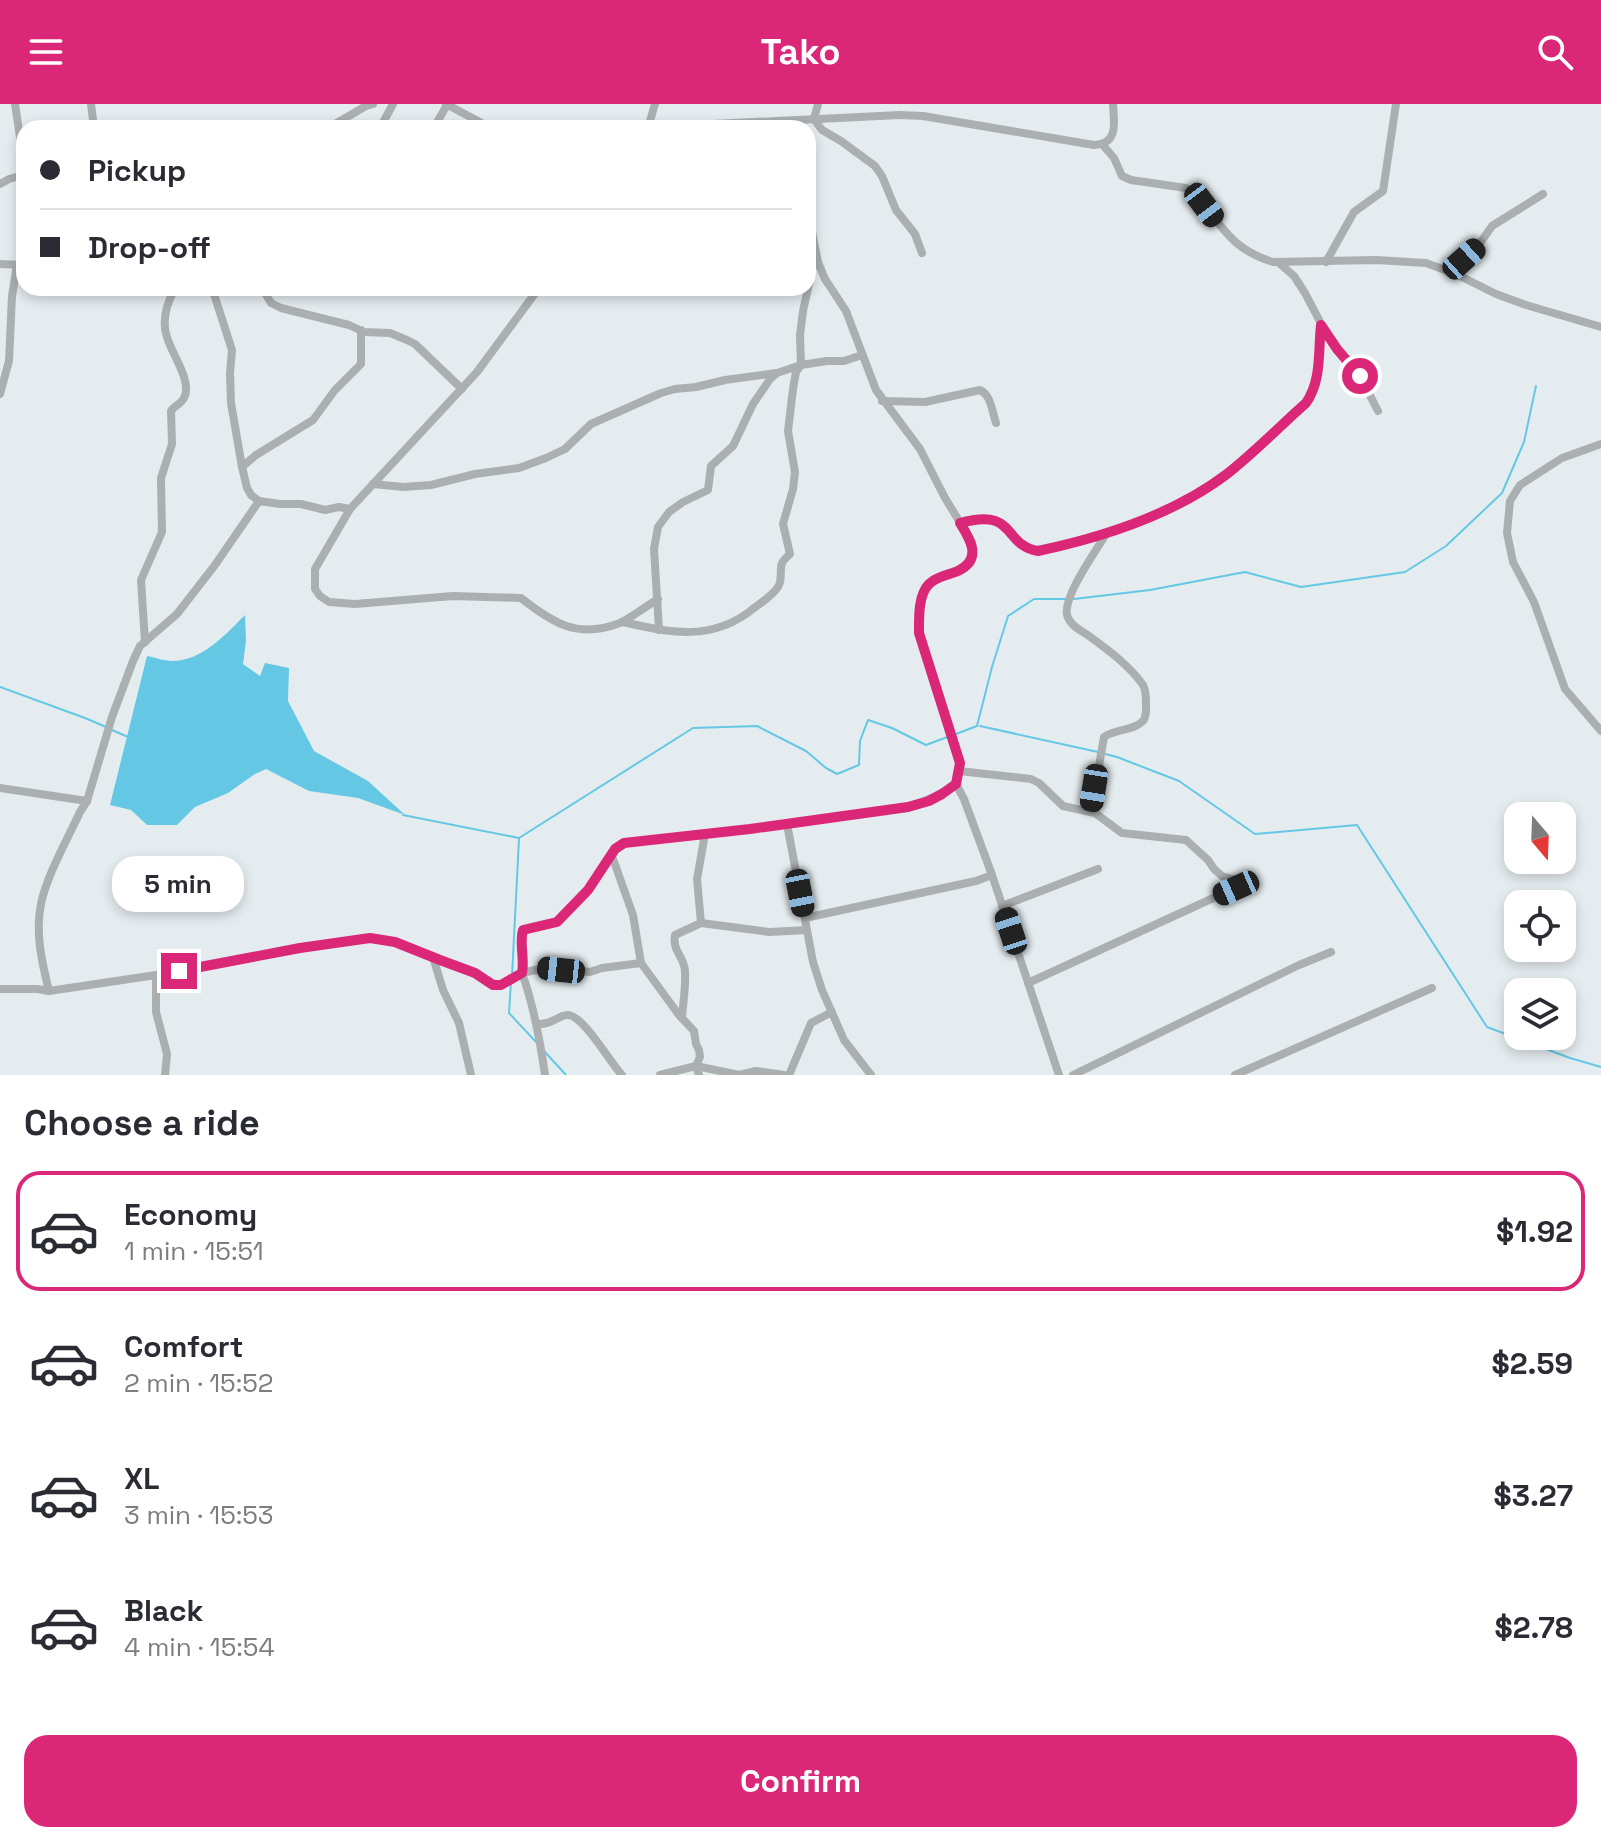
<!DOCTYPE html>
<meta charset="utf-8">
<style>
:root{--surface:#fff;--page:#f7f7f7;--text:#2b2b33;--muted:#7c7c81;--line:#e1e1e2;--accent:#db2777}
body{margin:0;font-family:"Space Grotesk",sans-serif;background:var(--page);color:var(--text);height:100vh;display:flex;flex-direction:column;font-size:30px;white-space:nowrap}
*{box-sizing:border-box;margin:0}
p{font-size:26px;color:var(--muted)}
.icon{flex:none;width:44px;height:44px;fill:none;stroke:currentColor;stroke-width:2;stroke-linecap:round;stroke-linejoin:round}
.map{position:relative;height:971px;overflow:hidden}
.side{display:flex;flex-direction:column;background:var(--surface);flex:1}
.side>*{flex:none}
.top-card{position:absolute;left:16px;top:16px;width:800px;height:176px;border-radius:24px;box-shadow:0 4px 12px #0003;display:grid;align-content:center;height:176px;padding:0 24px;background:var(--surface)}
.needle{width:52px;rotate:161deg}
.buttons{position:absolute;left:1504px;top:698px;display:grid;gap:16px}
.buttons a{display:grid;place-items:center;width:72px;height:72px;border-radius:16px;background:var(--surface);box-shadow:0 4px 12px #0003;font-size:40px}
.end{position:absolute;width:36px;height:36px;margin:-18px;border:10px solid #db2777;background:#fff;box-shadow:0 0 0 4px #fff}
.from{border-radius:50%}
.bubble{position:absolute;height:56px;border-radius:24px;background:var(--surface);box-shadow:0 4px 12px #0003;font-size:26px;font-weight:700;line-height:56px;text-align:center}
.car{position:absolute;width:24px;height:48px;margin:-24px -12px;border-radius:10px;box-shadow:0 0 6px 2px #0007;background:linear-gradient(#222 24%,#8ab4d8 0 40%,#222 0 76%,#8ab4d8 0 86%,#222 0)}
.top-card b{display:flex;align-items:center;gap:28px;height:76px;font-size:30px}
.top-card b+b{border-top:2px solid var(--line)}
.top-card i{width:20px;height:20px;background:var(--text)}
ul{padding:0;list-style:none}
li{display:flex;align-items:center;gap:24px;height:120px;margin:0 16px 12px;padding:0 8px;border:4px solid transparent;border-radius:24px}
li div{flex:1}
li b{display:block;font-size:30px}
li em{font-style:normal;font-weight:700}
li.on{border-color:var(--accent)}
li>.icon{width:72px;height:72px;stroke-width:1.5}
h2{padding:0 24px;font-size:36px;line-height:96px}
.primary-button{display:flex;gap:16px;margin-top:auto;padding:16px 24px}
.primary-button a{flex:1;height:92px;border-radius:24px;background:var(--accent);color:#fff;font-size:32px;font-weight:700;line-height:92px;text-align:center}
header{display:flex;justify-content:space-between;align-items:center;height:104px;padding:0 24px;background:var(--accent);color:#fff;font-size:36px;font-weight:700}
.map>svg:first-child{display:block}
.water{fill:#64c8e5}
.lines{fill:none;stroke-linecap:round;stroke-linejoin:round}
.stream{stroke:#64c8e5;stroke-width:2}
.street{stroke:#acafb0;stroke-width:8}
.route{stroke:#db2777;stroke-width:10}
</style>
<header><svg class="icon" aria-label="menu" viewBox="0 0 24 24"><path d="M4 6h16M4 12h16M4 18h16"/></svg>Tako<svg class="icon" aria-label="search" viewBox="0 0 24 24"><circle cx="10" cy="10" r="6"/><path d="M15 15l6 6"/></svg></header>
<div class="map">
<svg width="1601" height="971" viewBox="0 0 1601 971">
<rect width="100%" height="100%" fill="#e5ecef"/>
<path class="water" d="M245,511L246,537L243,560L260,572L265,559L289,564L288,597L314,647L368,677L405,711L358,694L309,687L266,665L255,670L228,689L195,703L177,721H147L131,706L110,701L147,552C154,553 164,557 172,557C202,557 225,531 245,511Z"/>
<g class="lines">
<g class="stream">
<polyline points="1074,495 1150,486 1245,468 1301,483 1405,468 1446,442 1502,389 1524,338 1536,282"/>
<polyline points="0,583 85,614 106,623"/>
<polyline points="980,622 1098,648"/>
<polyline points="112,626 128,633"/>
<polyline points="956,630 977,622 992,563 1008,512 1034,495 1067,495"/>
<polyline points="1105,650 1117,653 1179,677 1255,730 1357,721 1487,923 1570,954 1601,963"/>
<polyline points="403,711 519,734 693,624 757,622 806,647 826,664 837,670 859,661 860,637 868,616 892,624 926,641 950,632"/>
<polyline points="512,872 519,735"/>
<polyline points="511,878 509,909 536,938"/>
<polyline points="545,948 566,971"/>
</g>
<g class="street">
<polyline points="15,0 24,60"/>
<polyline points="91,0 94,24"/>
<polyline points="446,0 491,24"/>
<polyline points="818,0 814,15 822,26 841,37 875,62 882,72 896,106 915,130 922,149"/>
<polyline points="328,24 366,2 373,0"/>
<polyline points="380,24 393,0"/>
<polyline points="436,24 436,20 447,1"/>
<path d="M631,24L900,11L923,12L1094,41C1119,40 1114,18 1113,0"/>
<polyline points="648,24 655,0"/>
<path d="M1102,40L1114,54L1122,72L1131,76L1186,84L1191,87C1222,118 1227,144 1273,158L1376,156L1426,159L1456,170L1496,190L1526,201L1601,223"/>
<polyline points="0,80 9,75 24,71"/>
<path d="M808,107L818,158L825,175L846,207L876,286L920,345L945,394L972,438C978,471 946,464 930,479C918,490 919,513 919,529L960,659L956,680"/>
<polyline points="1326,158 1354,108 1383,87 1396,0"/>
<polyline points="1279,159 1294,172 1305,189 1328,233 1360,272 1378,307"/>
<polyline points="0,160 24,161"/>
<polyline points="1450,167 1478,142 1492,122 1543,90"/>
<polyline points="212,184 232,246 230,269 231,299 242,363 247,384 251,391 259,397"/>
<polyline points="262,184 271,199 281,204 349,221 364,228 390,229 407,236 415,240 462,285"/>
<polyline points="0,290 9,257 12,192 17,161"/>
<path d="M882,297L925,298L980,286C991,291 992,307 996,319"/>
<polyline points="1601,340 1562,354 1520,381 1510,397 1507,429 1513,458 1534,498 1565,585 1601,627"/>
<polyline points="242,363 256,351 313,316 335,286 361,260 361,226"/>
<polyline points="373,380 403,383 431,381 475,370 519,364 546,354 565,345 591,320 661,289 675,285 696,283 725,276 777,269"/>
<path d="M350,405L315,465V485L320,492L329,498L355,500L453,492L521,494C554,520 578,535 620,519C629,515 648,501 658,495"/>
<path d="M960,419C1016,403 1003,441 1038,447C1104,433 1173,411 1227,369C1255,348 1280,322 1306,299C1322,276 1318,247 1321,221"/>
<path d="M623,518C671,529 713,538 754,504C762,498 772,492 778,483C783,475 779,467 782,459C784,455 787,453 790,450L783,420L793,385L795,368L788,327L793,285L796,268L801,261L800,231L803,207L815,153"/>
<polyline points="659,526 654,445 658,423 669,408 683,398 708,386 711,362 733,342 753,300 770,275 777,269 801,261 827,257 844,257 862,251"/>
<path d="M145,538L141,476L162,428L161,374L172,340L171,307C174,302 181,300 184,294C193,278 171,249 167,233C161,216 167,199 175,184"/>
<polyline points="959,667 1031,675 1039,679 1063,702 1095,709 1122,729 1186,736 1208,756 1214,765 1222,772 1246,779"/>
<polyline points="0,684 87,697 112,613 133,557 140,542 177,510 215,461 259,397 280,400 301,400 325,406 339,403 350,405 477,268 539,184"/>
<path d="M1091,708L1104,633C1115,625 1133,627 1143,617C1147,612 1146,605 1146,599C1146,593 1146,586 1143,581C1130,562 1107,545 1089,532C1081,526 1070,522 1067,511C1063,492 1096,447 1106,430"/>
<polyline points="787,720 813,858 822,886 844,936 871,971"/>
<polyline points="612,752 633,811 641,859 679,911 694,927 696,940 699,946 700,953 696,962 699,971"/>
<polyline points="1002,802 1098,765"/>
<polyline points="805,814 976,777 992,771"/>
<polyline points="701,819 769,828 807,826"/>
<polyline points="433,853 443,886 459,919 471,971"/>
<polyline points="156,871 156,908 167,950 165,971"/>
<polyline points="1028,879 1246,779"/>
<path d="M0,885H37L49,887L156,871L300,844L370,834L395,838L440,856L475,869L493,881H501L522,869C525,855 519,840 523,826L557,818L588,786L615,745L624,739L750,725L908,703C927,697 941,691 956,680L964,695L992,771L1059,971"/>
<path d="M49,887C42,859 35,829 41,800C46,773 68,734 80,708L87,697"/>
<path d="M682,914C683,899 686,883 685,868C685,853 672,848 675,831L701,819L697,775L705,730"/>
<path d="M537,920C552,921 557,912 567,911C582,909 611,960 622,971"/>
<path d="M545,971C540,936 534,902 522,869L544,864L590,868L602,864L641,859"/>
<polyline points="660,971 696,962 739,971"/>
<polyline points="739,971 756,967 784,971"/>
<polyline points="789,971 811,919 832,908"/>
<polyline points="1073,971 1299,861 1331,848"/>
<polyline points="1235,971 1432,884"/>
</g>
</g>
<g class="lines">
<path class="route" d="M179,867L300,844L370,834L395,838L440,856L475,869L493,881H501L522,869C525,855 519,840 523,826L557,818L588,786L615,745L624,739L750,725L908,703L929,697L942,690L956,680L960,659L919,529C919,514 918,491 929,480C937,472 949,471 958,467C983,455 970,435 960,419C1017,403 1002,441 1038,447C1104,433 1173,411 1227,370C1255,348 1280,322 1306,299C1322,276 1318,247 1321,221L1337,245L1360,272"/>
</g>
</svg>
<div class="buttons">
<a><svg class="needle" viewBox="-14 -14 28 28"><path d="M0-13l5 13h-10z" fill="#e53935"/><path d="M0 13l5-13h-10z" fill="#7c7c81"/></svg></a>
<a><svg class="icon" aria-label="locate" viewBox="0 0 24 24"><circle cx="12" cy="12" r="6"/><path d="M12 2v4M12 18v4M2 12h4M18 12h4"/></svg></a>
<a><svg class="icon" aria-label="layers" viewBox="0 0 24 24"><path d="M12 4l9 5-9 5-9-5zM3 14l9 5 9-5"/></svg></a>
</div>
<i class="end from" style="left:1360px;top:272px"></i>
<i class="end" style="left:179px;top:867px"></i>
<div class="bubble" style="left:112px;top:752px;width:132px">5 min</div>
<i class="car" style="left:1204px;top:101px;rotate:143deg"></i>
<i class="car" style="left:1464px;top:155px;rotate:48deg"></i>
<i class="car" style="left:1094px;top:684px;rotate:189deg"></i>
<i class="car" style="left:1236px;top:784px;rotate:246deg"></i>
<i class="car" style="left:800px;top:789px;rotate:169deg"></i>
<i class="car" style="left:1011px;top:827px;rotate:342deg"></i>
<i class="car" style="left:561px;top:866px;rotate:276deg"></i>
<div class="top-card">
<b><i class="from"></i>Pickup</b>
<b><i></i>Drop-off</b>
</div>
</div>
<section class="side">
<h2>Choose a ride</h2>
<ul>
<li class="on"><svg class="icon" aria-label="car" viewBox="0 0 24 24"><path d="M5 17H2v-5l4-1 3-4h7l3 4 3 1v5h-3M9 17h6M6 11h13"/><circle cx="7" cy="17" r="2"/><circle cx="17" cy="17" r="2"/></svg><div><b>Economy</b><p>1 min · 15:51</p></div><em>$1.92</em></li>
<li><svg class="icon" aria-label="car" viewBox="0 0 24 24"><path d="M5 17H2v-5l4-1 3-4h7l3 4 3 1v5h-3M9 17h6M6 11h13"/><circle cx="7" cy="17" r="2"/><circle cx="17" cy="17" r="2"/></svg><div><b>Comfort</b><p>2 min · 15:52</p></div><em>$2.59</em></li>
<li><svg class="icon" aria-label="car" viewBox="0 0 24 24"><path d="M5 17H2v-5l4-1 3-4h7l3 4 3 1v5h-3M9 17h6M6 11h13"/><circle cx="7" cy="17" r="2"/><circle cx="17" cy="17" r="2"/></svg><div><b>XL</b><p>3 min · 15:53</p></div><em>$3.27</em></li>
<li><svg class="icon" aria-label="car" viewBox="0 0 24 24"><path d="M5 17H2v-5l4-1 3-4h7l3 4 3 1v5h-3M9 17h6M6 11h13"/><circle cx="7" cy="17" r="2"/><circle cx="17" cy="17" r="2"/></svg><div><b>Black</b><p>4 min · 15:54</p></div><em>$2.78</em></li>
</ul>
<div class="primary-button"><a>Confirm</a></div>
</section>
